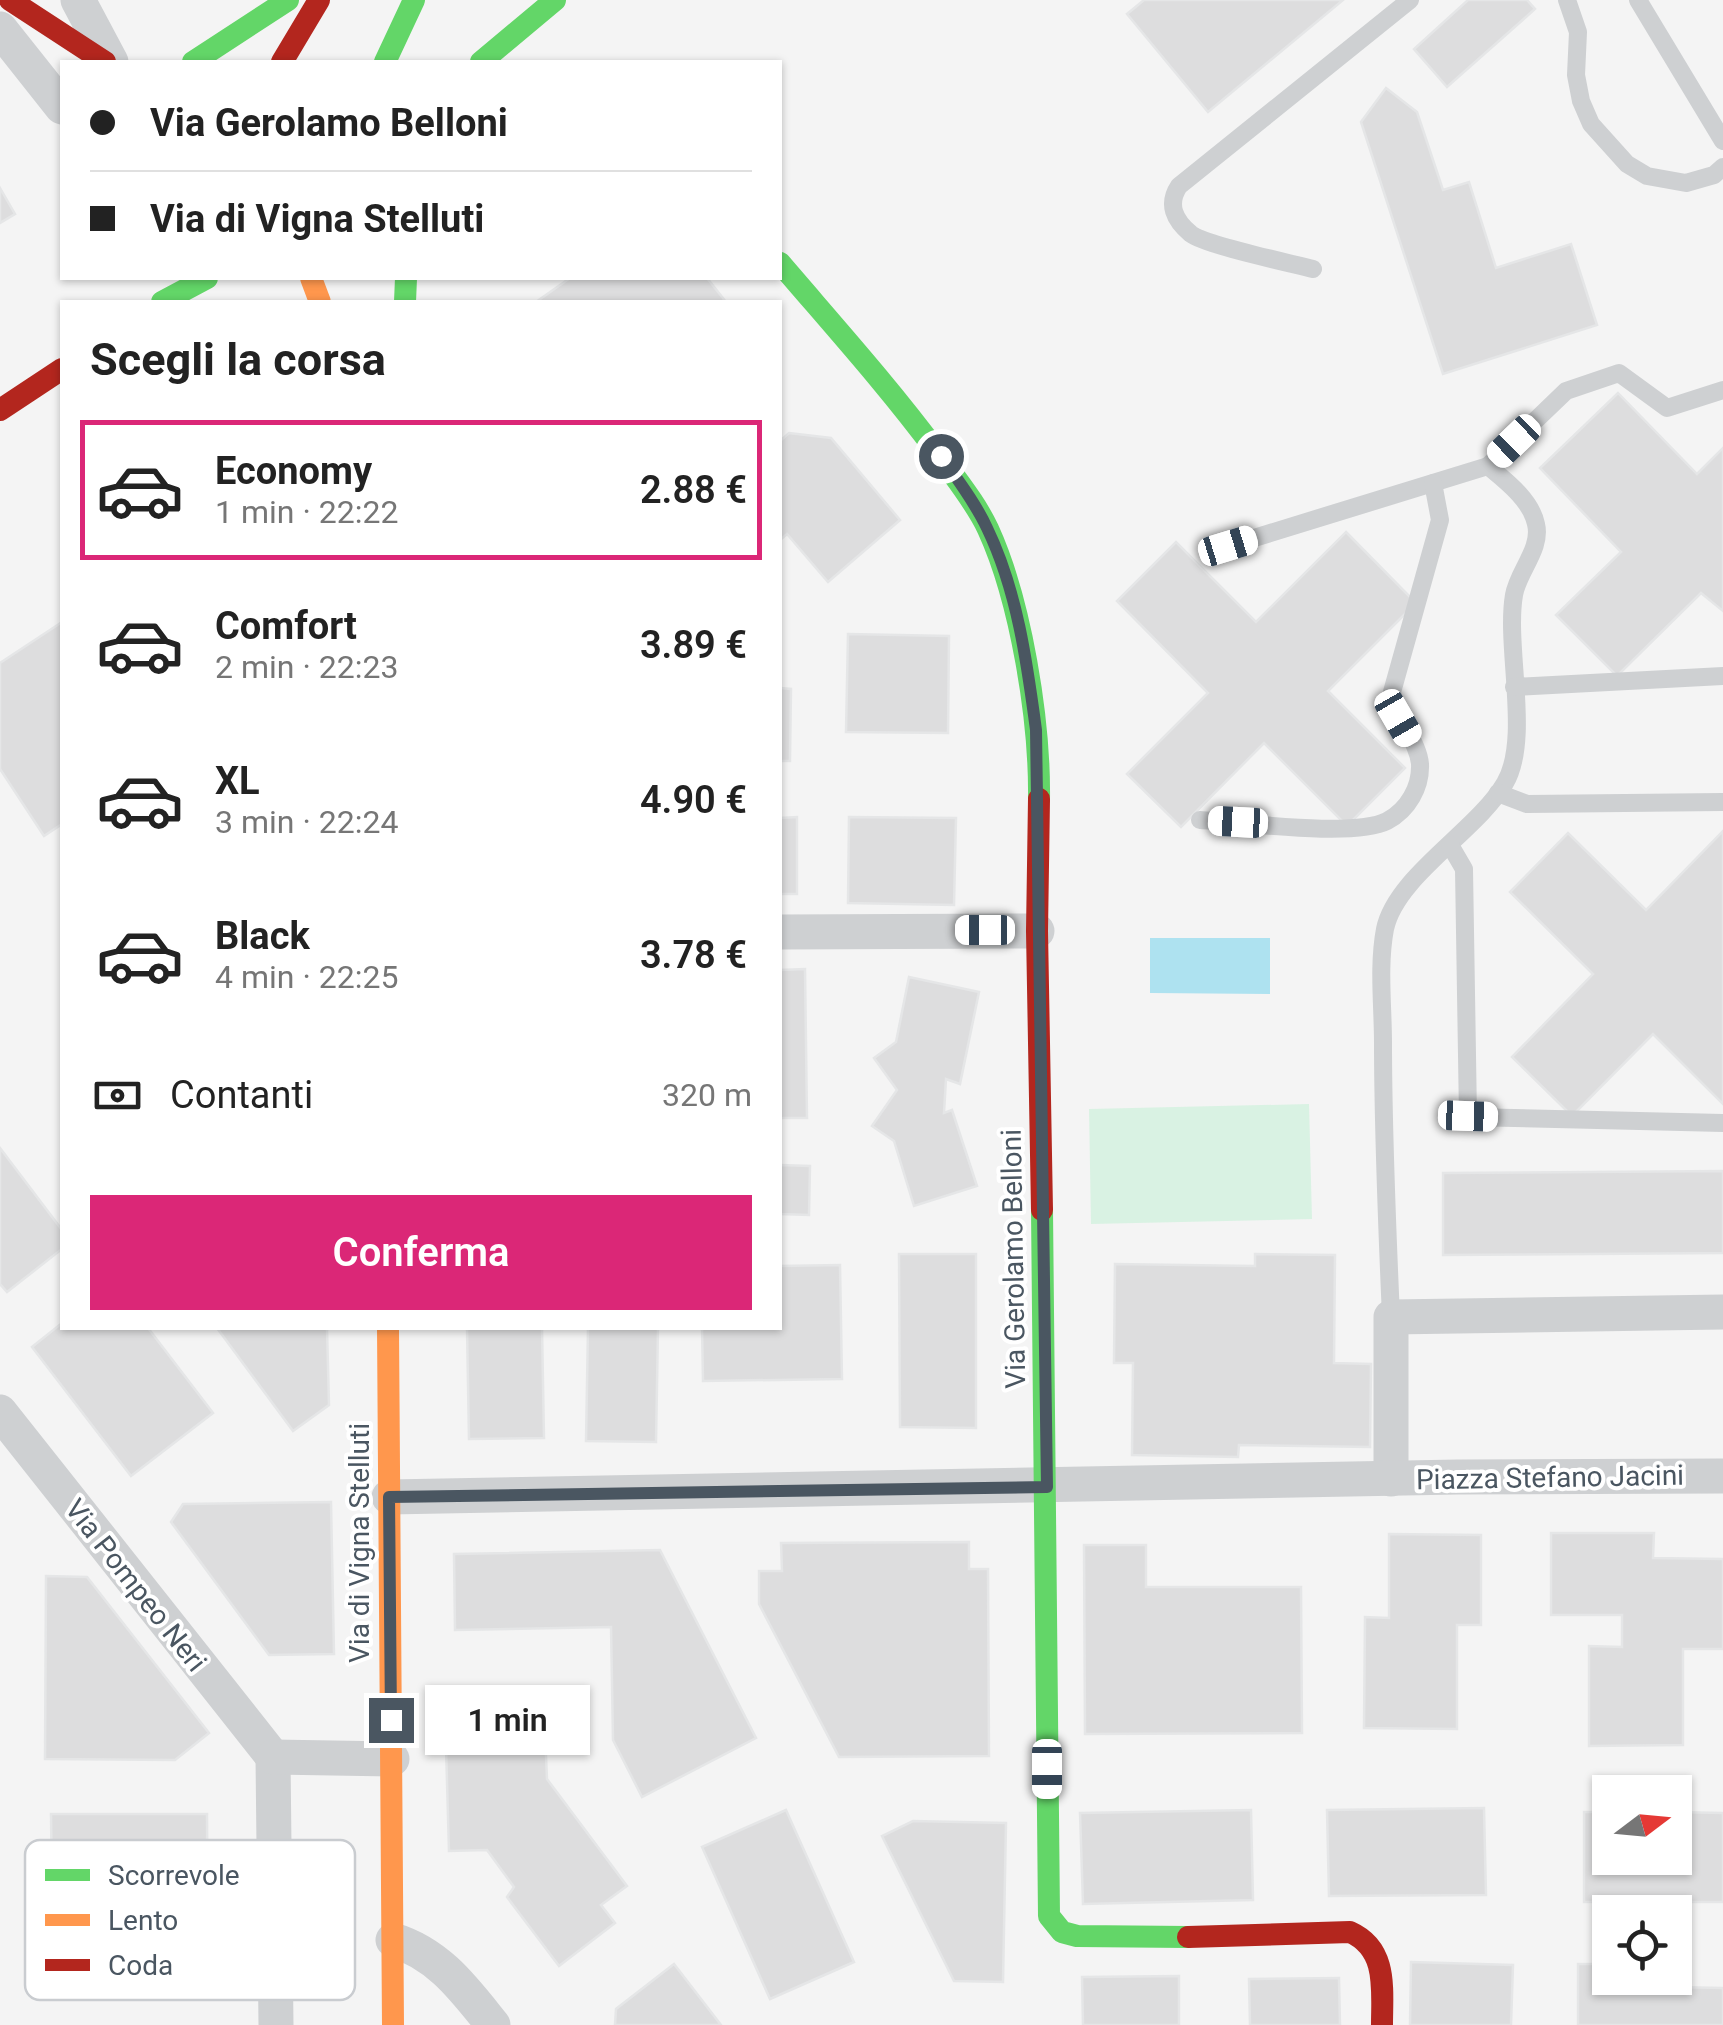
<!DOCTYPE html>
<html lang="it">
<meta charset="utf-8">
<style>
:root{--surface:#fff;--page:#f6f6f6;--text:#222;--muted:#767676;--line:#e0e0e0;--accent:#db2777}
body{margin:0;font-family:Roboto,sans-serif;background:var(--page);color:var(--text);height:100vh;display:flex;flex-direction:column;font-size:38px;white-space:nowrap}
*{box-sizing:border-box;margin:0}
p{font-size:32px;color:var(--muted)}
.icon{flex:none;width:55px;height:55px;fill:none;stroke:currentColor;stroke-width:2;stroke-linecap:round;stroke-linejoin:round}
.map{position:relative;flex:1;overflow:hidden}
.details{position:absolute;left:60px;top:300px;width:722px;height:1030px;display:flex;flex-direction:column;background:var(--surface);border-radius:0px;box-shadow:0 2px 8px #0004}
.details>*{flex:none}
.banner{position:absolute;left:60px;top:60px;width:722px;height:220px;border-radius:0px;box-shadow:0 2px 8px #0004;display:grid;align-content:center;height:220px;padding:0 30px;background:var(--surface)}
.needle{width:65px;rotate:74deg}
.controls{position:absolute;left:1592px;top:1775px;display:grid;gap:20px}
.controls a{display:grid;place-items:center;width:100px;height:100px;border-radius:0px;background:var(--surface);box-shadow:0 2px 8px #0004;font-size:50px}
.end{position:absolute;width:45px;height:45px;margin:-22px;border:12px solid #4a5661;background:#fff;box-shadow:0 0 0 5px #fff}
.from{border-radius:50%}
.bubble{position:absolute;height:70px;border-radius:0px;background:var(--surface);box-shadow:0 2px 8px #0004;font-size:32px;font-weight:600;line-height:70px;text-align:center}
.car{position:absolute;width:30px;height:60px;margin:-30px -15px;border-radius:12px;box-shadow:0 0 8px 2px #0007;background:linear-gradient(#fff 24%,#345 0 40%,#fff 0 76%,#345 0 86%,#fff 0)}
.banner b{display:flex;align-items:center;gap:35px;height:95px;font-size:38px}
.banner b+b{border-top:2px solid var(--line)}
.banner i{width:25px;height:25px;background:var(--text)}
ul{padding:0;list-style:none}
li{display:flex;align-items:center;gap:30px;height:140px;margin:0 20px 15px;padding:0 10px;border:5px solid transparent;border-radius:0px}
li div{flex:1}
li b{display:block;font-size:38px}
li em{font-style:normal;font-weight:600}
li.selected{border-color:var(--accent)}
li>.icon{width:90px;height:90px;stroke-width:1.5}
h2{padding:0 30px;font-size:45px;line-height:120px}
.pay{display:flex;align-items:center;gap:25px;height:110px;padding:0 30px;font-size:38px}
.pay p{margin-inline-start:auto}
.action{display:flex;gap:20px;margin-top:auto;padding:20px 30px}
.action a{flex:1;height:115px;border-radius:0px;background:var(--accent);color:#fff;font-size:40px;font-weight:600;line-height:115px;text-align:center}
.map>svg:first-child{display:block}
.green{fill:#d9f2e3}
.water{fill:#aee2f0}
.building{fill:#ddddde;stroke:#e5e6e7;stroke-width:2.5}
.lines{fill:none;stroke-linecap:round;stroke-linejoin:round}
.lane{stroke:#ced0d2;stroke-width:18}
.street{stroke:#ced0d2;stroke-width:35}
.fast{stroke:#63d668;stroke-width:22}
.slow{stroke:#ff974d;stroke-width:22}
.jam{stroke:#b3261e;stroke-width:22}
.route{stroke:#4a5661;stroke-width:12}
.labels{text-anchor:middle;stroke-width:8;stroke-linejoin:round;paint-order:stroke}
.street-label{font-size:28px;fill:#4a5661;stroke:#fff}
.key{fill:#fff;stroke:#c9ccd0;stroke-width:2.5}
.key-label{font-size:28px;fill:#4a5661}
</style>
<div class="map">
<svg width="1723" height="2025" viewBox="0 0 1723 2025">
<rect width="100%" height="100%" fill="#f4f4f4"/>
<polygon class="green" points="1309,1104 1312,1219 1091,1224 1089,1109"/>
<polygon class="water" points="1150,938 1270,938 1270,994 1150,993"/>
<g class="building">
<polygon points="1144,0 1343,0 1208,112 1127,14"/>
<polygon points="1468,0 1527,0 1535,9 1447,87 1414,49"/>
<polygon points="1386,88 1417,112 1443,190 1469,182 1496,268 1571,244 1597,325 1443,374 1361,122"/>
<polygon points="0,188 15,214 0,223"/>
<polygon points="570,278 707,278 726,302 536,302"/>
<polygon points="1618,393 1697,474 1723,448 1723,611 1701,593 1617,676 1556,615 1621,552 1540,468"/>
<polygon points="789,433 831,438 900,520 828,582 787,534 780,540 780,441"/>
<polygon points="1346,532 1416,603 1328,691 1405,768 1347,826 1264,743 1181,827 1127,774 1208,693 1117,601 1176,542 1256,622"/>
<polygon points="62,622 62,824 44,836 0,769 0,663"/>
<polygon points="848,634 949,636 948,733 846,732"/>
<polygon points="780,688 791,689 790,761 780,761"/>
<polygon points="797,817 797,894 780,894 780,818"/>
<polygon points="849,817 956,818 954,905 848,903"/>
<polygon points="1723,831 1723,1104 1653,1034 1572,1116 1512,1057 1593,974 1510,892 1568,833 1646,910"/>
<polygon points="805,969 807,1118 780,1118 780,970"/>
<polygon points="909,977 979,992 960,1084 946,1079 944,1113 952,1110 977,1186 914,1206 894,1141 872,1126 897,1090 874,1058 896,1042"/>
<polygon points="0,1148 62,1230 62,1249 7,1292 0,1284"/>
<polygon points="780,1165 810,1166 809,1215 780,1214"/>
<polygon points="1723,1171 1723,1253 1443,1255 1443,1173"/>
<polygon points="899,1254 976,1254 976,1428 900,1427"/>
<polygon points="1255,1254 1335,1255 1334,1363 1371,1364 1370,1447 1239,1445 1238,1457 1132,1455 1133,1363 1114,1363 1115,1264 1255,1266"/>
<polygon points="840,1265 842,1379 703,1381 702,1328 780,1328 780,1266"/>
<polygon points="62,1323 62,1328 148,1328 213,1413 131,1476 32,1347"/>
<polygon points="217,1328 327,1328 329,1405 293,1431"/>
<polygon points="467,1328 542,1328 544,1438 469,1439"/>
<polygon points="588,1328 658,1328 656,1442 586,1441"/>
<polygon points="331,1502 334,1654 269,1655 171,1522 183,1504"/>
<polygon points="1551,1533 1654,1533 1653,1558 1723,1559 1723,1649 1683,1649 1683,1745 1589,1746 1589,1646 1622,1647 1622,1615 1551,1615"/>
<polygon points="1389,1534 1481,1535 1481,1625 1457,1625 1457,1729 1364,1728 1365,1617 1389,1618"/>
<polygon points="969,1542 969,1569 988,1569 989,1756 839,1757 759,1604 759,1571 782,1571 781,1543"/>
<polygon points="1084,1545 1146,1545 1146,1587 1301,1587 1302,1733 1085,1734"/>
<polygon points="660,1550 756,1738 642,1797 613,1740 611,1627 455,1630 454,1554"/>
<polygon points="46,1576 87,1577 209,1733 175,1760 45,1759"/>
<polygon points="544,1708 547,1779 627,1886 601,1905 615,1923 559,1966 507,1897 514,1887 487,1850 449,1851 445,1712"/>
<polygon points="1484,1808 1486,1895 1329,1896 1327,1810"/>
<polygon points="786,1810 854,1962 770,1999 702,1847"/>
<polygon points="1251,1810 1253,1900 1083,1904 1080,1813"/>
<polygon points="1584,1812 1610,1812 1610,1858 1675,1858 1675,1812 1723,1813 1723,1902 1584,1902"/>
<polygon points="51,1814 207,1814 208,1972 53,1972"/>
<polygon points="913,1821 1006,1823 1003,1982 954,1981 882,1836"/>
<polygon points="1411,1962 1513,1965 1511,2025 1410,2025"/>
<polygon points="674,1964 721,2025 615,2025 616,2009"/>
<polygon points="1578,1964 1610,1964 1610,1978 1674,1978 1674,1987 1723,1988 1723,2025 1578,2025"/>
<polygon points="1179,1976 1179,2025 1083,2025 1082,1977"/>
<polygon points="1339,1978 1340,2025 1250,2025 1249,1979"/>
</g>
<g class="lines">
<g class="lane">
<polyline points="1567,0 1578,32 1576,75 1581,101 1591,124 1627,164 1647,176 1686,183 1714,175 1723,167"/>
<polyline points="1638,0 1723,141"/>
<path d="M1313,269C1290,263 1205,245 1191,234C1174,220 1167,204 1179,186L1410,0"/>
<polyline points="1488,466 1566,391 1619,373 1667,408 1723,390"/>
<path d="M1228,546L1488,466C1506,481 1531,500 1536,524C1542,549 1518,571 1514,595C1505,647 1531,739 1505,783C1477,831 1396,876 1385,929C1378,966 1383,1006 1383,1043C1383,1135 1387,1226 1391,1317"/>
<polyline points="1514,687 1723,676"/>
<polyline points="1498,793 1527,804 1723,802"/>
<path d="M1200,820C1241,822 1354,838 1387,821C1408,810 1421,787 1420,764C1418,741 1396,719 1392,692L1440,520L1433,483"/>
<polyline points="1450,845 1464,869 1468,1117 1723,1123"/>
</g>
<g class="street">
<polyline points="78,0 111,62"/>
<polyline points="0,29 62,107"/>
<polyline points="780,932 1037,931"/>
<polyline points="0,1412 273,1757"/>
<polyline points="1391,1479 1391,1317 1723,1312"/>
<polyline points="389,1497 1458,1477 1723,1476"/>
<polyline points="273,1757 276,2025"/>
<polyline points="273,1757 392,1759"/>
<path d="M393,1940C439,1954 464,1989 493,2025"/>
</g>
<g class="fast">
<polyline points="193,62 288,0"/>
<polyline points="385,62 414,0"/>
<polyline points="481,62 555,0"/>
<path d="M780,263C833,325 888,386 937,452C954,477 975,501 988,529C1021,601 1040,720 1039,799"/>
<polyline points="162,302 207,278"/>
<polyline points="405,302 406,278"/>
<polyline points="1042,1210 1049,1916 1062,1932 1077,1936 1188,1937"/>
</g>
<g class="slow">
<polyline points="311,278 320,302"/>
<polyline points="388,1328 393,2025"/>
</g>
<g class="jam">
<polyline points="10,0 105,62"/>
<polyline points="282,62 319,0"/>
<polyline points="0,410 62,369"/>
<polyline points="1039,799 1037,931 1042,1210"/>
<path d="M1188,1937L1350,1932C1388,1949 1382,1989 1382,2025"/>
</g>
</g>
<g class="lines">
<path class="route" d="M391,1720L389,1497L1047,1487L1036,730C1027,662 1017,590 987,528C975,502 957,479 941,456"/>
</g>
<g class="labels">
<g class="street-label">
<text transform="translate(1013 1259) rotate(-91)" y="10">Via Gerolamo Belloni</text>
<text transform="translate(1550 1477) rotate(-1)" y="10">Piazza Stefano Jacini</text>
<text transform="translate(359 1543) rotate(-90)" y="10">Via di Vigna Stelluti</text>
<text transform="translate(136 1585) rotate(52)" y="10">Via Pompeo Neri</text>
</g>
</g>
<rect x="25" y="1840" width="330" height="160" rx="15" class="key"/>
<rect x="45" y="1869" width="45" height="12" fill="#63d668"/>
<rect x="45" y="1914" width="45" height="12" fill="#ff974d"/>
<rect x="45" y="1959" width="45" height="12" fill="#b3261e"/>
<g class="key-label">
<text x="108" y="1885">Scorrevole</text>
<text x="108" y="1930">Lento</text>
<text x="108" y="1975">Coda</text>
</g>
</svg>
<div class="controls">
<a><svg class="needle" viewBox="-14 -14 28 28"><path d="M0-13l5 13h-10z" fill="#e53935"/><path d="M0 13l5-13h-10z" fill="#767676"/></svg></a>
<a><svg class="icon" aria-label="locate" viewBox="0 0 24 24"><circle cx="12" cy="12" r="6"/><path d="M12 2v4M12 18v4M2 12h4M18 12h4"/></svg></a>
</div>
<i class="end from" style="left:941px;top:456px"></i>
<i class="end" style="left:391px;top:1720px"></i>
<div class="bubble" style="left:425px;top:1685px;width:165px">1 min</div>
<i class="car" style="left:1514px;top:441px;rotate:226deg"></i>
<i class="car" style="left:1228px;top:546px;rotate:73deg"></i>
<i class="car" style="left:1398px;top:718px;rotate:150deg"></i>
<i class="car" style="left:1238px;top:822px;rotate:273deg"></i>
<i class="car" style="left:985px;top:930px;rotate:270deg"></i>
<i class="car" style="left:1468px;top:1116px;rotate:92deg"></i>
<i class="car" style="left:1047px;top:1769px;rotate:180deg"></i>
<div class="banner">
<b><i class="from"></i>Via Gerolamo Belloni</b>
<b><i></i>Via di Vigna Stelluti</b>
</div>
<section class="details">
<h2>Scegli la corsa</h2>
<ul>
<li class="selected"><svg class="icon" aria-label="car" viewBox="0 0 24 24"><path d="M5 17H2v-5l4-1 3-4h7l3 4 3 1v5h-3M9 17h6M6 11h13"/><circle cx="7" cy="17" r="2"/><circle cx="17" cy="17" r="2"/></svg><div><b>Economy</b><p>1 min · 22:22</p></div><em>2.88 €</em></li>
<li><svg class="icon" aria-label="car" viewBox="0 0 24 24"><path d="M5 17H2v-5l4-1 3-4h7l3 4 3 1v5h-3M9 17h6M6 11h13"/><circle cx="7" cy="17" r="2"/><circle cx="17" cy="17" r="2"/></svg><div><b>Comfort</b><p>2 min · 22:23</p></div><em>3.89 €</em></li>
<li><svg class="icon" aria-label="car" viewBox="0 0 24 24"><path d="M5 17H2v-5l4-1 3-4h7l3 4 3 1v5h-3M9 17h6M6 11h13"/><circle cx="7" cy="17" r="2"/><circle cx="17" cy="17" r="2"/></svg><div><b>XL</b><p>3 min · 22:24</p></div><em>4.90 €</em></li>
<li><svg class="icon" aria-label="car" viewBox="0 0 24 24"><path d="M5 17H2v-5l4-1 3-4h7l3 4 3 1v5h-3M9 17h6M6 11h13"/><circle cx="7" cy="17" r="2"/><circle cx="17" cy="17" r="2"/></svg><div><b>Black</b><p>4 min · 22:25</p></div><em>3.78 €</em></li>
</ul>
<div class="pay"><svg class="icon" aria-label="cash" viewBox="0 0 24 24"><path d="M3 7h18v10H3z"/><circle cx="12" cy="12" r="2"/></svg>Contanti<p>320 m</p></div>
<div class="action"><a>Conferma</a></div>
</section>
</div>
